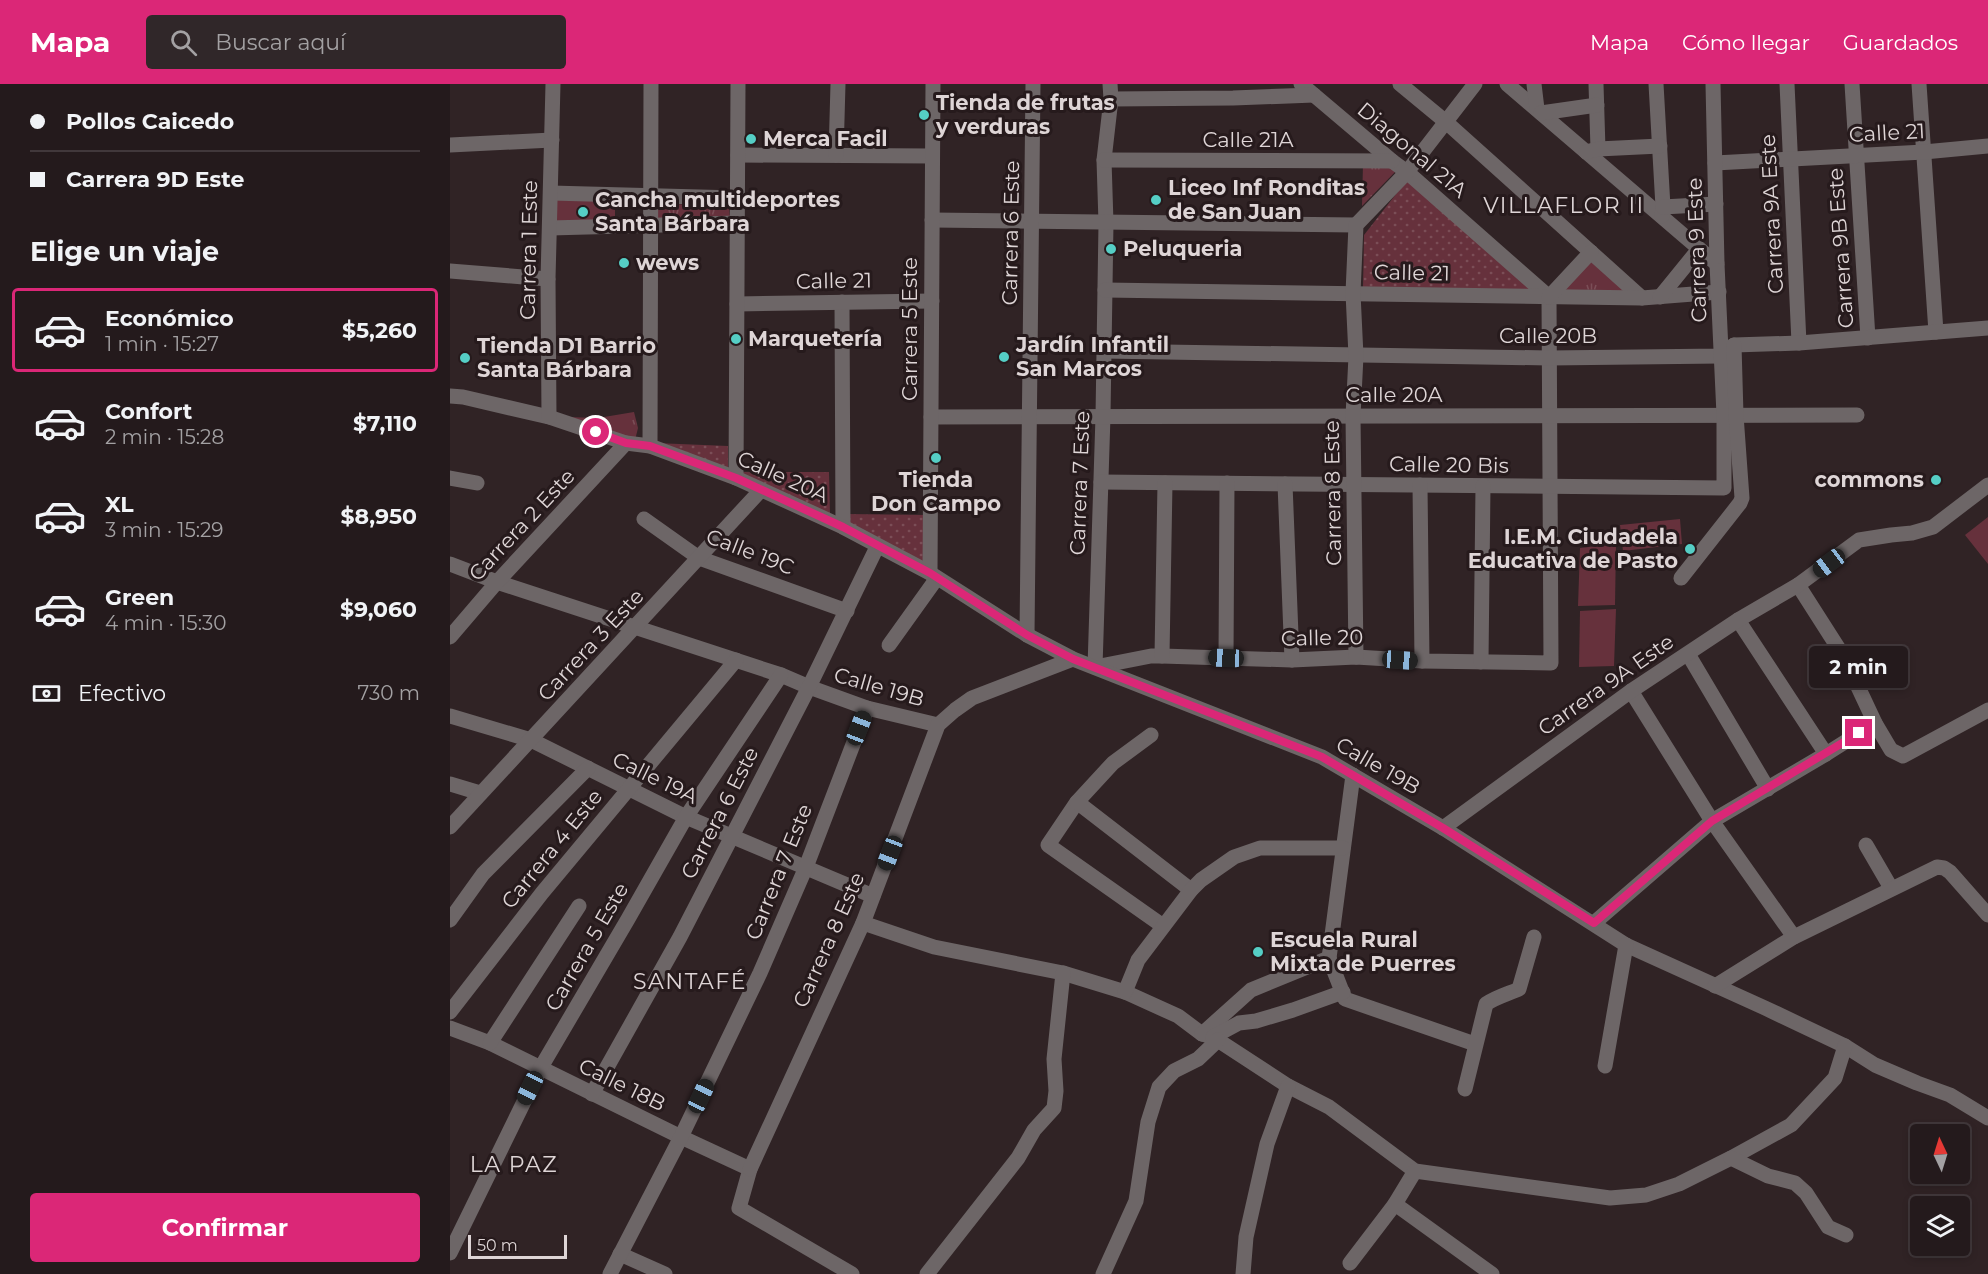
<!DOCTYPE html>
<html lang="es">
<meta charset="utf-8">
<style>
:root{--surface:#241a1c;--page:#302729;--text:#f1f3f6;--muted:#a3a1a3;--line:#41383b;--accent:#db2777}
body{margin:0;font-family:Montserrat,sans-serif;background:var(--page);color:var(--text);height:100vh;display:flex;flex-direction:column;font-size:22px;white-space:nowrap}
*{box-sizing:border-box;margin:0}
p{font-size:20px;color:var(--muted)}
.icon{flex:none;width:33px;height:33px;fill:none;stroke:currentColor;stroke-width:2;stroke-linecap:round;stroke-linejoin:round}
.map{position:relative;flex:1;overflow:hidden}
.details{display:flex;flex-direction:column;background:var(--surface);width:450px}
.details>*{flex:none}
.banner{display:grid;align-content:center;height:132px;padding:0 30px;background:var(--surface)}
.needle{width:39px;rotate:356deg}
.buttons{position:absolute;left:1460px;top:1040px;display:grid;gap:12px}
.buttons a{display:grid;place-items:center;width:60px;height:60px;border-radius:6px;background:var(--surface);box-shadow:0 3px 9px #0003,0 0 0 2px var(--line);font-size:30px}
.scale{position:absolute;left:18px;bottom:15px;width:99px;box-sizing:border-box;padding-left:6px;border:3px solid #ded5d6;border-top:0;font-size:16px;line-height:21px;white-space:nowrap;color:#ded5d6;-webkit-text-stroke:4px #261a1c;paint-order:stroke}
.end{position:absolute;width:27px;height:27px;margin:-14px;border:8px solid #db2777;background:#fff;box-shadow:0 0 0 3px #fff}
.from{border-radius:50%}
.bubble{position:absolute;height:42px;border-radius:6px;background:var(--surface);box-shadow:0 3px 9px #0003,0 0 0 2px var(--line);font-size:20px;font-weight:700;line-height:42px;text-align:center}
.car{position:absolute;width:18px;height:36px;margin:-18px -9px;border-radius:8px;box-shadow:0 0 4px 2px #0007;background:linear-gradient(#222 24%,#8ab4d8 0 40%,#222 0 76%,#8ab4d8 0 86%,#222 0)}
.banner b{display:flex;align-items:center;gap:21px;height:57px;font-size:22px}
.banner b+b{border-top:2px solid var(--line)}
.banner i{width:15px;height:15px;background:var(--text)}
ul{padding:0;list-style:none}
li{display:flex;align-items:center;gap:18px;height:84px;margin:0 12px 9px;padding:0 18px;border:3px solid transparent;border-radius:6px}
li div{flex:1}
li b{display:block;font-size:22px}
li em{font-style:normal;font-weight:700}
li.selected{border-color:var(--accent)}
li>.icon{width:54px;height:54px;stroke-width:1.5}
h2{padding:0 30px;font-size:27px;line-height:72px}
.pay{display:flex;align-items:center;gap:15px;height:66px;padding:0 30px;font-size:22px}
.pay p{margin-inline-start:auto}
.cta{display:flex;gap:12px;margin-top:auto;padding:12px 30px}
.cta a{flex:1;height:69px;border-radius:6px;background:var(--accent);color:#fff;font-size:24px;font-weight:700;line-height:69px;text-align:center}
header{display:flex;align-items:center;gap:36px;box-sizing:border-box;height:84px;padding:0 30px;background:var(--accent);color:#fff}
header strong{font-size:28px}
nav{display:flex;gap:33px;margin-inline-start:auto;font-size:21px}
.search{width:420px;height:54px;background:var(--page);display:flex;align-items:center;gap:15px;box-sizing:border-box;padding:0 21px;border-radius:6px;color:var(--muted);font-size:22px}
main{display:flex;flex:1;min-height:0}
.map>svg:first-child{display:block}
.grass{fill:url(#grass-tufts)}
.park{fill:url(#park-dots)}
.garden{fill:#66313c}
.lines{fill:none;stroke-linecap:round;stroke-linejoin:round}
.minor{stroke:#6d6667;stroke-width:15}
.route{stroke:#db2777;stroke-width:8}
.poi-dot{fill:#55cec5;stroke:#261a1c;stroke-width:2}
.labels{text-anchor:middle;stroke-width:6;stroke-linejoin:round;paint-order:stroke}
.poi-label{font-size:21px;font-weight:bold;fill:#ded5d6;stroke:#261a1c;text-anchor:start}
.street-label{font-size:21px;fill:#ded5d6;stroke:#261a1c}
.neighbourhood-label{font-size:22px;letter-spacing:1.5px;fill:#ded5d6;stroke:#261a1c}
</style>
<header>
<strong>Mapa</strong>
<div class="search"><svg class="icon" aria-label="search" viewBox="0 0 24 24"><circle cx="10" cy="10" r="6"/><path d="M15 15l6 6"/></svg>Buscar aquí</div>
<nav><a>Mapa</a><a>Cómo llegar</a><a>Guardados</a></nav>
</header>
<main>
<section class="details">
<div class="banner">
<b><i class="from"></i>Pollos Caicedo</b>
<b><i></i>Carrera 9D Este</b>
</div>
<h2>Elige un viaje</h2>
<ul>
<li class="selected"><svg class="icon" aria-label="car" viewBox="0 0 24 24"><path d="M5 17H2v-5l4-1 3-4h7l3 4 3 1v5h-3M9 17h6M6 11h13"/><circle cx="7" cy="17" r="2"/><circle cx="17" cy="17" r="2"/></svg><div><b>Económico</b><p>1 min · 15:27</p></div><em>$5,260</em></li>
<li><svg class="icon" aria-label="car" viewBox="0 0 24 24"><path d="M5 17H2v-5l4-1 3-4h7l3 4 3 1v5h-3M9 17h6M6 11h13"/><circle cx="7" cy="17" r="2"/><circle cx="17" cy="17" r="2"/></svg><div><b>Confort</b><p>2 min · 15:28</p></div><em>$7,110</em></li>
<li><svg class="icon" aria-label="car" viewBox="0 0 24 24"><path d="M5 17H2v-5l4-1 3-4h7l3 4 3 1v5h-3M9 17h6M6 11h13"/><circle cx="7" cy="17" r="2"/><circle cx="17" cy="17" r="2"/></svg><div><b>XL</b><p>3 min · 15:29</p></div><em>$8,950</em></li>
<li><svg class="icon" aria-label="car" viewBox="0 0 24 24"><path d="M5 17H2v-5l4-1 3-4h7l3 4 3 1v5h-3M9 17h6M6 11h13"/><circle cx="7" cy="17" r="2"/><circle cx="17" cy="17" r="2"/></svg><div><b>Green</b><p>4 min · 15:30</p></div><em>$9,060</em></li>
</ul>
<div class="pay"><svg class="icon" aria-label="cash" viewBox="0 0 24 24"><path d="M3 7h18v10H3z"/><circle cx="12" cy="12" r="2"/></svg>Efectivo<p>730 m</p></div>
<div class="cta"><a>Confirmar</a></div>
</section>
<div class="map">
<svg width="1538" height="1190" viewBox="0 0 1538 1190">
<defs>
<pattern id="grass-tufts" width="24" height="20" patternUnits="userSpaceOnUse" patternTransform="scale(1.5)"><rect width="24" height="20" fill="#66313c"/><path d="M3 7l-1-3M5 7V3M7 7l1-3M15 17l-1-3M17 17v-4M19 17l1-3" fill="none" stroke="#7b4e57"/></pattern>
<pattern id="park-dots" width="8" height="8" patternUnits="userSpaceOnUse" patternTransform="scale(1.5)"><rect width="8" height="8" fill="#66313c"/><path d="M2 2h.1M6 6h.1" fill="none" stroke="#7b4e57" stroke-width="1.8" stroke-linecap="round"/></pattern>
</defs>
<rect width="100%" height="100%" fill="#302325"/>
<g class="grass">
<polygon points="913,80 938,81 945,88 912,122"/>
<polygon points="202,120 279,121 280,137 202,138"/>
<polygon points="1141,174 1187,213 1109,210"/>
<polygon points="184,328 188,344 185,356 117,333 148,334"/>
</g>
<g class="park">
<polygon points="957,96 1091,209 913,205 914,151"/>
<polygon points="205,359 278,362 278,386"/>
<polygon points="292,388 379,388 380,431 294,392"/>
<polygon points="396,430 478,431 479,474 467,480 397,442"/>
</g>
<g class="garden">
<rect x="101" y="114" width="64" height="27"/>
<polygon points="1538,433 1538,480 1515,451"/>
<polygon points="1230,435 1232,460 1173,467 1170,441"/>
<polygon points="1166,460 1165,521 1128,522 1130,464"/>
<polygon points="1166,525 1164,582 1129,583 1130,527"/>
</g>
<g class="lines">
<g class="minor">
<polyline points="660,0 661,15 654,76 656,139 653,332 645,583 701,572 712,572 842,576 906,573 972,577 1101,579 1099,213"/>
<polyline points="851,0 942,77 957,88 1099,213"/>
<polyline points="950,0 996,38 1192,214"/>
<polyline points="1057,0 1267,180"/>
<polyline points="1084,0 1087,25"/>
<polyline points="1146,0 1148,65"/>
<polyline points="1206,0 1213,123 1212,132"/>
<polyline points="1337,0 1349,259"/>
<polyline points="1402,0 1418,254"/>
<polyline points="1469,0 1486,248"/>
<polyline points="661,15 783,14 864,11"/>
<polyline points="1091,29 1147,21"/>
<polyline points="0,61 102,56"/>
<polyline points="1136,68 1148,65 1210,62"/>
<polyline points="288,71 482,72"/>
<polyline points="386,71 388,0"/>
<polyline points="654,76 942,77"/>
<polyline points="1265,79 1474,68 1538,62"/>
<polyline points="101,109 287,114"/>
<polyline points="1213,123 1266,120"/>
<polyline points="482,136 906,141"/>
<polyline points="100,144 287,139"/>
<polyline points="0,187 98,195"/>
<polyline points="655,206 1192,214 1269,208"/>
<polyline points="1099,213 1141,168"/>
<polyline points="1210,213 1249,165"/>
<polyline points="392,218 393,443"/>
<polyline points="287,220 482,217"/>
<polyline points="653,267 1099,274 1271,272 1284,261 1349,259 1538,244"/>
<polyline points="0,312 13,313 99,333 176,359 200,362 286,394 393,443 480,489 577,551 623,575 872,673 993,744 1176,861 1315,924 1395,962 1425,981 1467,999 1500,1011 1538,1034"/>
<polyline points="99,333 98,195 103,0"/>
<polyline points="481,333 1407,331"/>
<polyline points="200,362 201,0"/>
<polyline points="0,394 27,399"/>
<polyline points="286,394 288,0"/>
<polyline points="651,398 1274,404 1274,331 1267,180 1263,0"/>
<polyline points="835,400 842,576"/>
<polyline points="970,401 972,577"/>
<polyline points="194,435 249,474 397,527"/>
<polyline points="0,480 47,498 331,591 359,603 417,624 488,641"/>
<polyline points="480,489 483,0"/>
<polyline points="1231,494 1290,419 1292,414 1286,331 1284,261"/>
<polyline points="1348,501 1394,573 1425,639 1441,666 1453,672 1538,626"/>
<polyline points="1288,536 1376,670"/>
<polyline points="577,551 583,0"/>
<polyline points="0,553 47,498 176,359"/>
<polyline points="439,561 487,494"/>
<polyline points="1238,570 1318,705"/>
<polyline points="712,572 715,399"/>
<polyline points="906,573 903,332 906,272 903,209 906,141 957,88 1025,0"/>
<polyline points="776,574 777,399"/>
<polyline points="1031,578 1033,402"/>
<polyline points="1181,607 1262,737 1344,853"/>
<polyline points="0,632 81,656 236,733 423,812"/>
<polyline points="701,651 663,679 627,718 598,761 713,842"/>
<polyline points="903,691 879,874 895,915 1025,960"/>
<polyline points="0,700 30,709"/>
<polyline points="627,718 741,806"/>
<polyline points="0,743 311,406"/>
<polyline points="993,744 1181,607 1288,536 1348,501 1409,456 1441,451 1462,449 1483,443 1538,401"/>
<polyline points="1416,761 1441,804"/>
<polyline points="0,836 33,790 138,684"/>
<polyline points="413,839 484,863 613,889 675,908 728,932 752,950 763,953 838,1002 879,1023 965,1087 1160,1114 1196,1111 1229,1100 1281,1074 1341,1041 1385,994 1395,962"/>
<polyline points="1144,839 1262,737 1376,670 1425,639"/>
<polyline points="1265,902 1344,853 1487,783 1494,784 1500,788 1538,831"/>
<polyline points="675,908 688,876 741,806 751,796 784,773 810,764 893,764"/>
<polyline points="0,928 92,809 286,576"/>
<polyline points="0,944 40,959 231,1053 300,1085 289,1124 402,1190"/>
<polyline points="752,950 801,906 879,874"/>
<polyline points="763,953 789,939 806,937 843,926 893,908"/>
<polyline points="40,959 129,822"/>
<polyline points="1155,982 1176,861"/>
<path d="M1015,1005L1036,920C1046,913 1058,910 1069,905L1084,853"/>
<polyline points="142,1010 230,853 359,603 427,463"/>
<polyline points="1281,1074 1318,1092 1345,1099 1356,1109 1378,1143 1396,1151"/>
<polyline points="300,1085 413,839 488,641 505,626 522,614 623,575"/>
<polyline points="945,1120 1042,1190"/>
<polyline points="0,1169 90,985 178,835 236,733 331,591"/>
<polyline points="170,1170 215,1190"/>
<polyline points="900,1179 945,1120 965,1087"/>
<polyline points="160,1190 231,1053 310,889 356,783 417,624"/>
<polyline points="477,1190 568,1074 584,1046 604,1024 606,1007 604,975 613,889"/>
<polyline points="653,1190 686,1117 698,1038 709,1003 724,987 748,975 768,956"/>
<polyline points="793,1190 796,1153 817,1060 838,1002"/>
</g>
</g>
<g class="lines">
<polyline class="route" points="146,348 176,359 200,362 286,394 393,443 480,489 577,551 623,575 872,673 993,744 1144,839 1262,737 1409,649"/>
</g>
<g class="poi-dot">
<circle cx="474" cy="31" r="6"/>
<circle cx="301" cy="55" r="6"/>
<circle cx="706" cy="116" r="6"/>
<circle cx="133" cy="128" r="6"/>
<circle cx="661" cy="165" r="6"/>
<circle cx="174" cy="179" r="6"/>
<circle cx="286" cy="255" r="6"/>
<circle cx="554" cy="273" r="6"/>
<circle cx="15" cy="274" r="6"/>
<circle cx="486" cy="374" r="6"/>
<circle cx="1486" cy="396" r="6"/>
<circle cx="1240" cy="465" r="6"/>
<circle cx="808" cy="868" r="6"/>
</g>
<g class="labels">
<g class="poi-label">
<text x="486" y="26">Tienda de frutas<tspan x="486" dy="24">y verduras</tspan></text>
<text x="313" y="62">Merca Facil</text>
<text x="718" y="111">Liceo Inf Ronditas<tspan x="718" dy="24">de San Juan</tspan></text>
<text x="145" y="123">Cancha multideportes<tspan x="145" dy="24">Santa Bárbara</tspan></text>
<text x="673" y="172">Peluqueria</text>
<text x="186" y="186">wews</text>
<text x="298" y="262">Marquetería</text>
<text x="566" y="268">Jardín Infantil<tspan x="566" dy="24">San Marcos</tspan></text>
<text x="27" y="269">Tienda D1 Barrio<tspan x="27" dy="24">Santa Bárbara</tspan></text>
<text x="486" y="403" text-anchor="middle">Tienda<tspan x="486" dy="24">Don Campo</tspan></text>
<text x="1474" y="403" text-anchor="end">commons</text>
<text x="1228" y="460" text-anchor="end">I.E.M. Ciudadela<tspan x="1228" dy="24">Educativa de Pasto</tspan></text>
<text x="820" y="863">Escuela Rural<tspan x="820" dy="24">Mixta de Puerres</tspan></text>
</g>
<g class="street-label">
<text transform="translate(1437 49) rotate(-3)" y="7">Calle 21</text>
<text x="798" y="63">Calle 21A</text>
<text transform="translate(962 66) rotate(40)" y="7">Diagonal 21A</text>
<text transform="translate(1322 130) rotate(-93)" y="7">Carrera 9A Este</text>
<text transform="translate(561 149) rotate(-89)" y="7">Carrera 6 Este</text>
<text transform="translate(1391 164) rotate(-94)" y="7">Carrera 9B Este</text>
<text transform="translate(79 166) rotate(-89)" y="7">Carrera 1 Este</text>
<text transform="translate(1247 166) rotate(-92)" y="7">Carrera 9 Este</text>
<text transform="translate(962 189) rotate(1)" y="7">Calle 21</text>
<text transform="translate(384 197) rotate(-1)" y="7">Calle 21</text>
<text transform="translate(460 245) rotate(-90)" y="7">Carrera 5 Este</text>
<text x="1098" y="259">Calle 20B</text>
<text x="944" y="318">Calle 20A</text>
<text transform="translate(999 381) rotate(1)" y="7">Calle 20 Bis</text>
<text transform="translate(333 393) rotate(24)" y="7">Calle 20A</text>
<text transform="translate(630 399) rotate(-88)" y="7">Carrera 7 Este</text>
<text transform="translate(883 409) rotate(-91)" y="7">Carrera 8 Este</text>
<text transform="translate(72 441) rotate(-47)" y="7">Carrera 2 Este</text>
<text transform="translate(300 468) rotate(21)" y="7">Calle 19C</text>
<text transform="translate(872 554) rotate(-1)" y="7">Calle 20</text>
<text transform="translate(141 561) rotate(-47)" y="7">Carrera 3 Este</text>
<text transform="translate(1156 601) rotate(-35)" y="7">Carrera 9A Este</text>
<text transform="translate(429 603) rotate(16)" y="7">Calle 19B</text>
<text transform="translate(928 682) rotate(30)" y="7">Calle 19B</text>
<text transform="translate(205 694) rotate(26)" y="7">Calle 19A</text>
<text transform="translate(270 729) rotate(-63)" y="7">Carrera 6 Este</text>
<text transform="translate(102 765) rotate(-51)" y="7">Carrera 4 Este</text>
<text transform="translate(329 788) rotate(-68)" y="7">Carrera 7 Este</text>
<text transform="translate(379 856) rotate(-66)" y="7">Carrera 8 Este</text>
<text transform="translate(137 863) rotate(-60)" y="7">Carrera 5 Este</text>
<text transform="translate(172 1001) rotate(26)" y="7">Calle 18B</text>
</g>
<g class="neighbourhood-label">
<text x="1114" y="129">VILLAFLOR II</text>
<text x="240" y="905">SANTAFÉ</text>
<text x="64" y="1088">LA PAZ</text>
</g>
</g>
</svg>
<div class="buttons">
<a><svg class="needle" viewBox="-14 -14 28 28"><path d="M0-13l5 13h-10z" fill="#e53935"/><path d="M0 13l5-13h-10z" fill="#a3a1a3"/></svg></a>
<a><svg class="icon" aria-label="layers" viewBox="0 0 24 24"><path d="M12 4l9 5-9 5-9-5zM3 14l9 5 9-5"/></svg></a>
</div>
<div class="scale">50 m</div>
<i class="end from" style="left:146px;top:348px"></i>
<i class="end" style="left:1409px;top:649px"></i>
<div class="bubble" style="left:1359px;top:562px;width:99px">2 min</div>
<i class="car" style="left:1379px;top:479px;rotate:233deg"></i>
<i class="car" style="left:776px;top:574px;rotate:272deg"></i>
<i class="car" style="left:950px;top:576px;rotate:94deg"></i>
<i class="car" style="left:409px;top:644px;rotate:21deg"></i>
<i class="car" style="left:440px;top:769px;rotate:201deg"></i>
<i class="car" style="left:80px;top:1004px;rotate:206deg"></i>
<i class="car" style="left:251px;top:1012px;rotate:25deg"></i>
</div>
</main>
